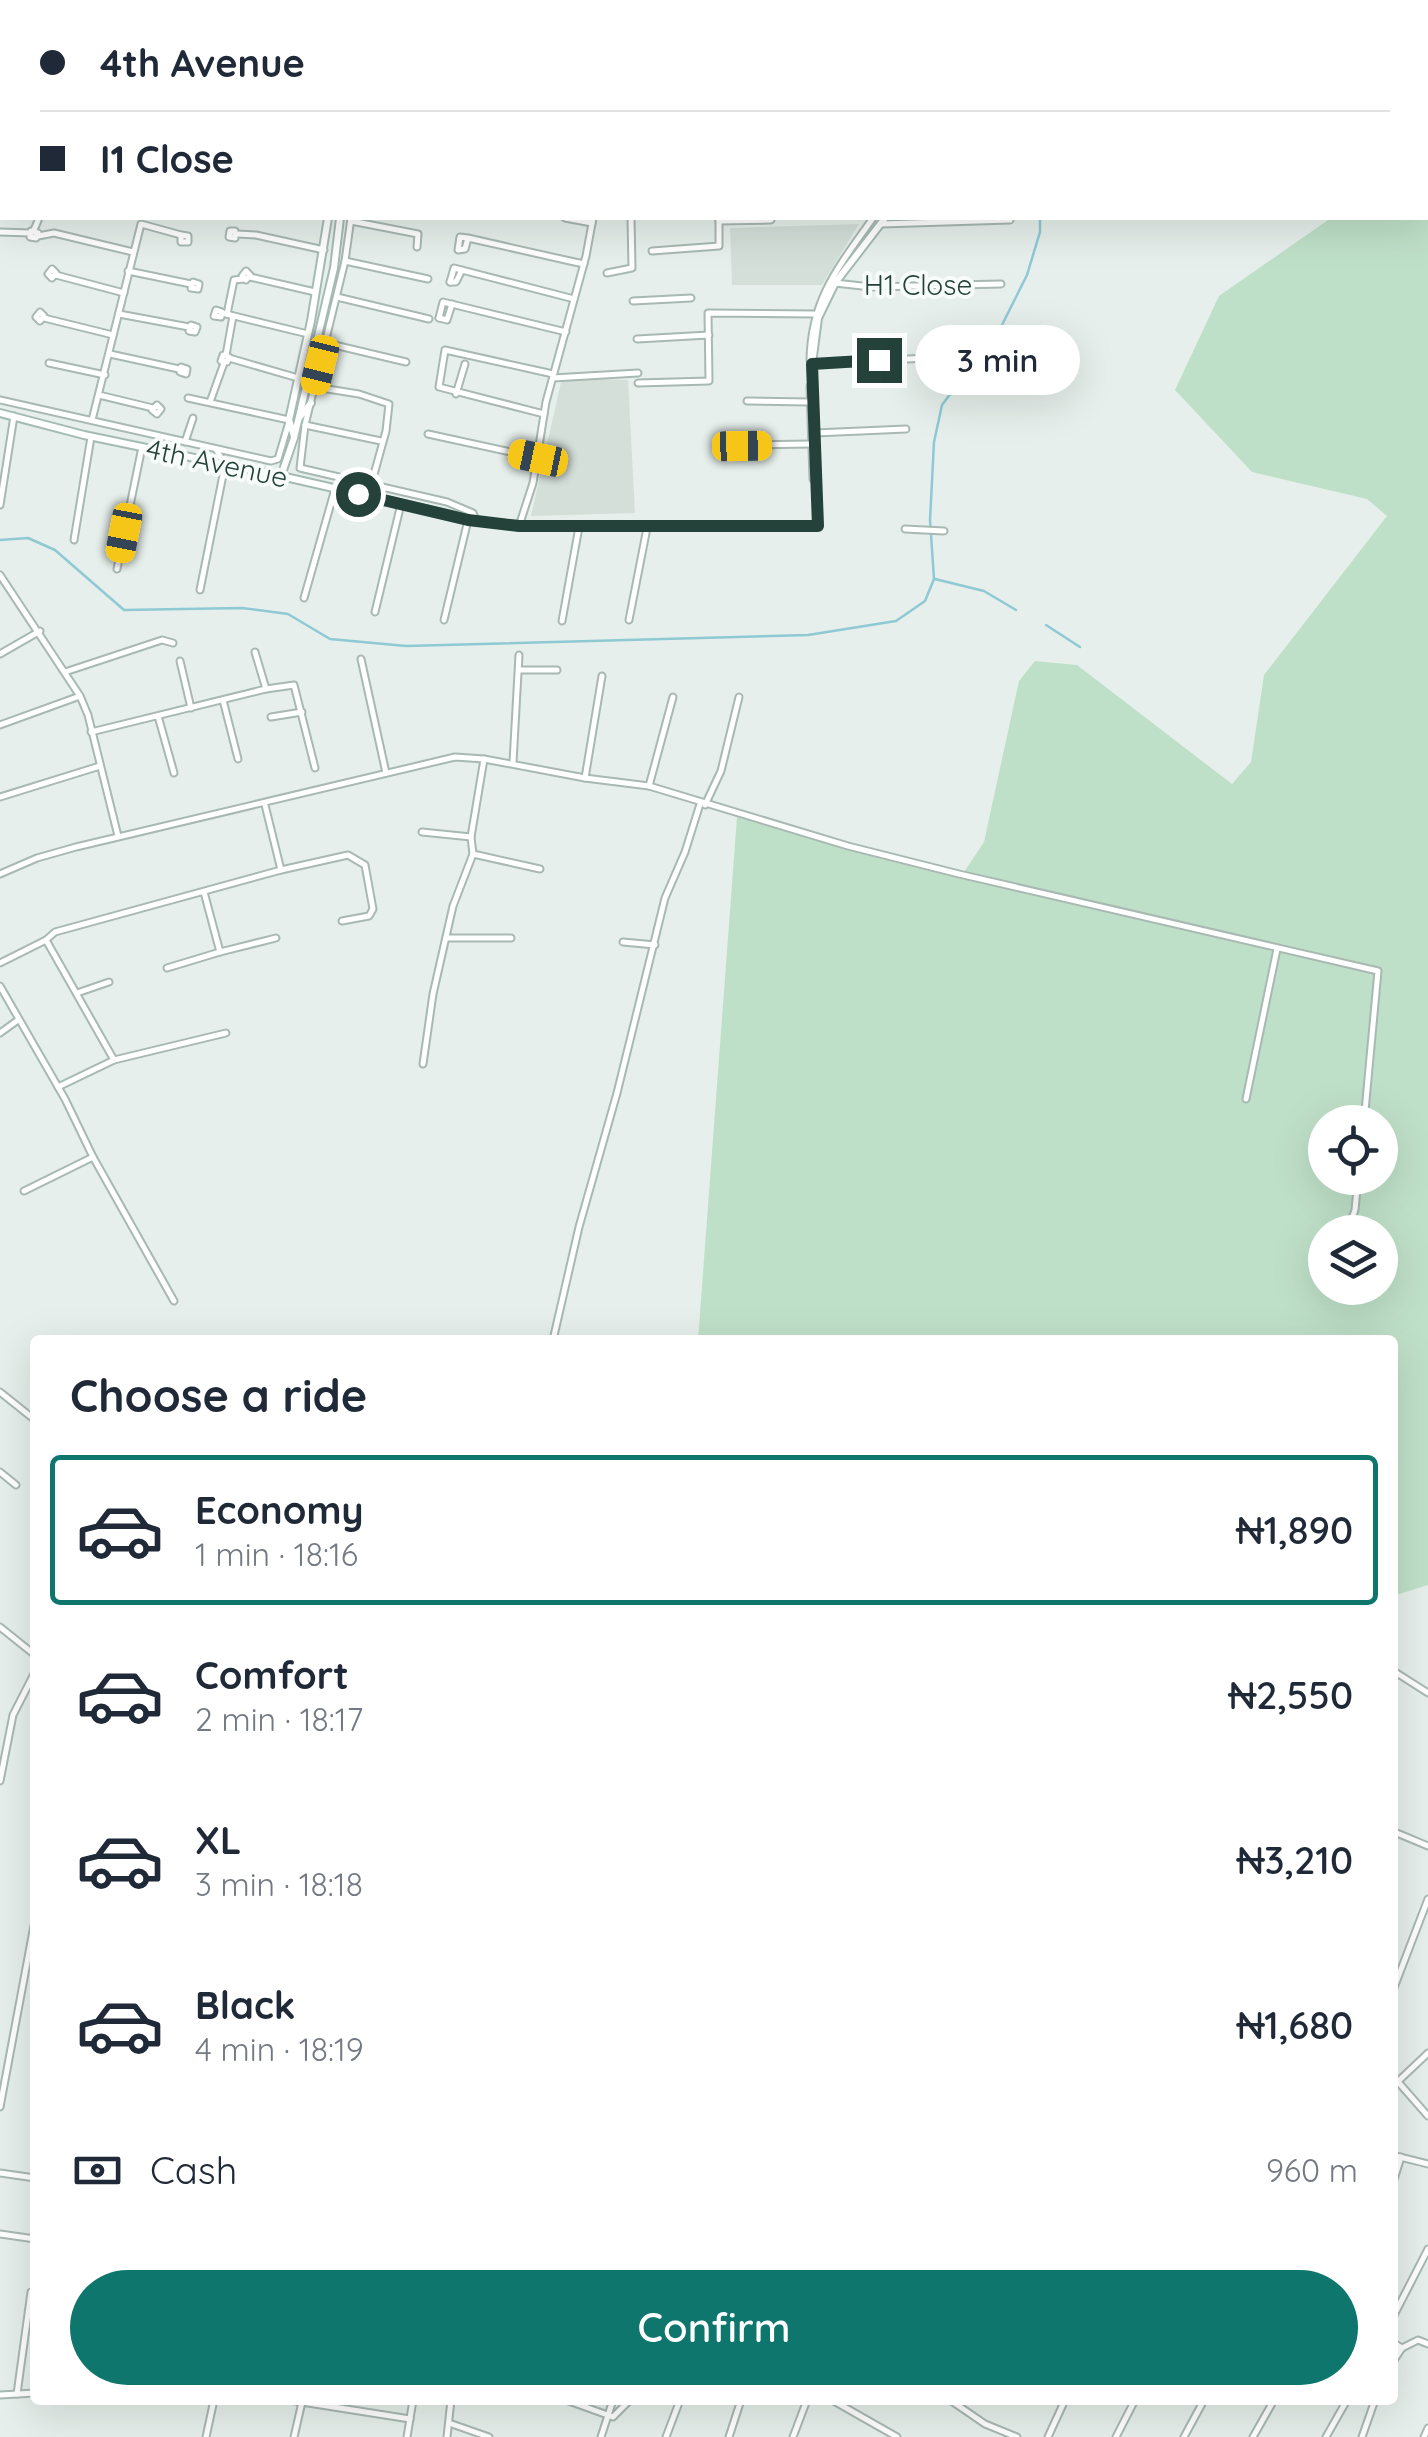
<!DOCTYPE html>
<meta charset="utf-8">
<style>
:root{--surface:#fff;--page:#f2f2f3;--text:#1f2937;--muted:#747a83;--line:#e0e1e3;--accent:#0f766e}
body{margin:0;font-family:Quicksand,sans-serif;background:var(--page);color:var(--text);height:100vh;display:flex;flex-direction:column;font-size:38px;white-space:nowrap}
*{box-sizing:border-box;margin:0}
p{font-size:32px;color:var(--muted)}
.icon{flex:none;width:55px;height:55px;fill:none;stroke:currentColor;stroke-width:2;stroke-linecap:round;stroke-linejoin:round}
.map{position:relative;flex:1;overflow:hidden}
.drawer{position:absolute;left:30px;top:1335px;width:1368px;height:1070px;display:flex;flex-direction:column;background:var(--surface);border-radius:10px;box-shadow:0 10px 40px #0002}
.drawer>*{flex:none}
.guide{position:absolute;left:0px;top:0px;width:1430px;height:220px;box-shadow:0 10px 40px #0002;display:grid;align-content:center;height:220px;padding:0 40px;background:var(--surface)}
.tools{position:absolute;left:1308px;top:1105px;display:grid;gap:20px}
.tools a{display:grid;place-items:center;width:90px;height:90px;border-radius:50%;background:var(--surface);box-shadow:0 10px 40px #0002;font-size:50px}
.end{position:absolute;width:45px;height:45px;margin:-22px;border:12px solid #24423a;background:#fff;box-shadow:0 0 0 5px #fff}
.from{border-radius:50%}
.bubble{position:absolute;height:70px;border-radius:35px;background:var(--surface);box-shadow:0 10px 40px #0002;font-size:32px;font-weight:600;line-height:70px;text-align:center}
.car{position:absolute;width:30px;height:60px;margin:-30px -15px;border-radius:12px;box-shadow:0 0 8px 2px #0007;background:linear-gradient(#f5c518 24%,#345 0 40%,#f5c518 0 76%,#345 0 86%,#f5c518 0)}
.guide b{display:flex;align-items:center;gap:35px;height:95px;font-size:38px}
.guide b+b{border-top:2px solid var(--line)}
.guide i{width:25px;height:25px;background:var(--text)}
ul{padding:0;list-style:none}
li{display:flex;align-items:center;gap:30px;height:150px;margin:0 20px 15px;padding:0 20px;border:5px solid transparent;border-radius:10px}
li div{flex:1}
li b{display:block;font-size:38px}
li em{font-style:normal;font-weight:600}
li.active{border-color:var(--accent)}
li>.icon{width:90px;height:90px;stroke-width:1.5}
h2{padding:0 40px;font-size:45px;line-height:120px}
.pay{display:flex;align-items:center;gap:25px;height:110px;padding:0 40px;font-size:38px}
.pay p{margin-inline-start:auto}
.cta{display:flex;gap:20px;margin-top:auto;padding:20px 40px}
.cta a{flex:1;height:115px;border-radius:60px;background:var(--accent);color:#fff;font-size:40px;font-weight:600;line-height:115px;text-align:center}
.map>svg:first-child{display:block}
.built{fill:#d4dfda}
.green{fill:#bfe0c8;fill-rule:evenodd}
.lines{fill:none;stroke-linecap:round;stroke-linejoin:round}
.stream{stroke:#8ec9d4;stroke-width:2.5}
.street-casing{stroke:#a8b8b2;stroke-width:9}
.secondary-casing{stroke:#a4bbb3;stroke-width:10}
.street{stroke:#fff;stroke-width:5}
.secondary{stroke:#fff;stroke-width:6}
.route{stroke:#24423a;stroke-width:12}
.labels{text-anchor:middle;stroke-width:8;stroke-linejoin:round;paint-order:stroke}
.street-label{font-size:28px;fill:#24423a;stroke:#f7fbf9}
</style>
<div class="map">
<svg width="1428" height="2437" viewBox="0 0 1428 2437">
<rect width="100%" height="100%" fill="#e6efeb"/>
<g class="built">
<polygon points="859,224 822,285 732,285 730,228"/>
<polygon points="562,378 628,380 635,513 531,516"/>
</g>
<path class="green" d="M1428,111V1585L1393,1596L1392,1340H698L737,817L964,872L984,842L1019,681L1035,661L1077,665L1232,784L1251,762L1264,675L1387,516L1367,499L1252,472L1175,390L1219,296L1331,218H1428ZM1325,1122H1380V1178H1325ZM1325,1232H1380V1288H1325Z"/>
<g class="lines">
<g class="stream">
<polyline points="0,540 28,538 55,550 124,610 242,608 288,614 330,639 406,646 808,635 896,621 925,601 934,579 930,520 934,442 942,405 1001,327 1027,275 1040,232 1040,218"/>
<polyline points="935,579 984,591 1016,610"/>
<polyline points="1046,625 1080,647"/>
</g>
<g class="street-casing">
<g id="street">
<polyline points="38,0 40,2"/>
<polyline points="274,0 275,2"/>
<polyline points="576,0 577,2"/>
<polyline points="683,0 685,2"/>
<polyline points="746,0 748,2"/>
<polyline points="921,0 921,2"/>
<polyline points="1038,0 1038,2"/>
<polyline points="1176,0 1219,0"/>
<polyline points="1406,0 1406,2"/>
<polyline points="1088,1 1105,0"/>
<polyline points="102,2 107,0"/>
<polyline points="159,2 164,2"/>
<polyline points="237,2 242,0"/>
<polyline points="378,2 383,0"/>
<polyline points="511,2 515,0"/>
<polyline points="792,2 798,0"/>
<polyline points="814,2 823,0"/>
<polyline points="0,36 2,35"/>
<polyline points="0,82 2,82"/>
<polyline points="0,89 2,89"/>
<polyline points="0,139 2,138"/>
<polyline points="351,218 345,261 305,425 300,468 447,502 473,513 477,522"/>
<polyline points="565,218 592,223"/>
<polyline points="351,221 418,234 417,247"/>
<polyline points="719,221 771,220"/>
<polyline points="881,224 1010,220"/>
<polyline points="34,230 39,218"/>
<polygon points="31,231 38,233 36,238 30,237"/>
<polygon points="230,231 235,231 235,238 229,237"/>
<polyline points="0,232 30,233"/>
<polyline points="237,234 256,235 324,250"/>
<polygon points="181,235 188,236 188,242 181,242"/>
<polyline points="38,236 54,233 133,252"/>
<polyline points="468,238 465,249 458,250 460,237 468,238 570,261 584,264"/>
<polyline points="652,251 719,246 719,218"/>
<polyline points="345,261 428,279"/>
<polygon points="52,269 56,273 52,278 48,274"/>
<polyline points="128,271 191,284"/>
<polygon points="246,271 250,275 246,280 242,276"/>
<polyline points="607,273 632,268 631,218"/>
<polyline points="56,275 124,293"/>
<polyline points="250,277 315,292"/>
<polygon points="193,282 199,284 198,289 191,288"/>
<polyline points="450,282 454,268 574,299"/>
<polyline points="450,282 456,282 462,270"/>
<polyline points="835,283 871,287 1001,284"/>
<polyline points="337,297 429,319"/>
<polyline points="633,301 691,298"/>
<polygon points="216,310 222,312 221,317 214,316"/>
<polygon points="40,312 44,316 40,321 36,317"/>
<polyline points="222,313 308,334"/>
<polyline points="119,314 189,327"/>
<polyline points="227,314 234,280 244,279"/>
<polyline points="44,318 113,335"/>
<polyline points="439,318 443,302 566,332"/>
<polyline points="439,318 447,320 452,304"/>
<polygon points="191,325 197,327 195,332 189,331"/>
<polyline points="637,339 709,335"/>
<polyline points="326,343 406,362"/>
<polyline points="110,354 179,369"/>
<polygon points="223,355 229,357 227,362 221,361"/>
<polyline points="226,355 233,316"/>
<polyline points="229,358 298,378"/>
<path d="M810,360C811,298 840,265 873,218"/>
<polyline points="49,363 105,375"/>
<polyline points="812,364 946,357"/>
<polygon points="181,367 187,369 186,374 180,372"/>
<polyline points="553,378 638,373"/>
<polyline points="638,383 709,381 708,313 814,314"/>
<polyline points="810,386 813,479"/>
<polyline points="315,387 359,394 389,404 386,431 368,496"/>
<polyline points="456,394 465,364"/>
<polyline points="99,395 153,408"/>
<polyline points="188,398 289,420"/>
<polyline points="0,400 271,461 278,459 289,422"/>
<polyline points="747,401 810,402"/>
<polyline points="210,402 224,363"/>
<polygon points="157,405 161,409 157,414 152,410"/>
<polyline points="544,414 439,387 445,350 553,374"/>
<polyline points="92,420 141,224 181,235"/>
<polyline points="305,425 381,441"/>
<polyline points="815,433 906,429"/>
<polyline points="428,434 538,458"/>
<polyline points="185,442 193,418"/>
<polyline points="743,445 811,444"/>
<polyline points="0,505 14,416"/>
<polyline points="519,526 533,483 546,402 586,256 593,218"/>
<polyline points="905,529 944,531"/>
<polyline points="74,540 91,437"/>
<polyline points="117,569 142,447"/>
<polyline points="0,575 80,696 88,715 118,836"/>
<polyline points="200,590 225,465 216,449"/>
<polyline points="304,598 335,489"/>
<polyline points="375,612 401,504"/>
<polyline points="444,620 468,520"/>
<polyline points="629,620 647,528"/>
<polyline points="562,621 579,527"/>
<polyline points="255,652 266,689"/>
<polyline points="0,654 40,631"/>
<polyline points="361,659 386,773"/>
<polyline points="180,661 191,708"/>
<polyline points="519,670 557,670"/>
<polyline points="65,672 162,640 173,643"/>
<polyline points="223,700 238,759"/>
<polyline points="158,716 174,773"/>
<polyline points="271,717 302,712"/>
<polyline points="0,725 80,696"/>
<polyline points="91,732 266,689 294,685 315,768"/>
<polyline points="513,762 519,655"/>
<polyline points="585,778 602,676"/>
<polyline points="649,786 673,697"/>
<polyline points="0,797 100,766"/>
<polyline points="265,805 281,870"/>
<polyline points="705,805 721,771 739,697"/>
<polyline points="422,832 471,837"/>
<polyline points="473,854 540,869"/>
<polyline points="0,874 37,858 76,847 455,757 484,759 585,778 649,786 848,846 959,874 1378,971 1364,1122"/>
<polyline points="446,938 511,938"/>
<polyline points="46,940 114,1060 226,1033"/>
<polyline points="623,942 655,945"/>
<polyline points="220,952 276,938"/>
<polyline points="0,963 46,940 55,932 281,870 348,855 365,865 373,909 369,916 342,921"/>
<polyline points="167,968 220,952 204,892"/>
<polyline points="0,986 65,1099 93,1157 24,1191"/>
<polyline points="77,993 109,982"/>
<polyline points="0,1033 18,1020"/>
<polyline points="423,1064 433,994 453,906 473,854 471,837 484,759"/>
<polyline points="58,1087 114,1060"/>
<polyline points="1246,1099 1277,949"/>
<polyline points="93,1157 174,1301"/>
<polyline points="1347,1232 1355,1210 1358,1178"/>
<polyline points="553,1340 579,1227 617,1093 665,898 685,852 700,804"/>
<polyline points="0,1392 35,1420"/>
<polyline points="0,1472 16,1485"/>
<polyline points="0,1627 35,1655"/>
<polyline points="1392,1670 1428,1693"/>
<polyline points="0,1781 13,1715 35,1672"/>
<polyline points="1392,1831 1428,1846"/>
<polyline points="1392,1993 1428,1899"/>
<polyline points="1392,2075 1428,2116"/>
<polyline points="1392,2087 1428,2053"/>
<polyline points="0,2107 35,1920"/>
<polyline points="1392,2155 1428,2164"/>
<polyline points="0,2173 35,2178"/>
<polyline points="1392,2186 1401,2157"/>
<polyline points="0,2234 35,2239"/>
<polyline points="1392,2319 1428,2249"/>
<polyline points="1392,2342 1402,2348 1418,2340 1428,2344"/>
<polyline points="1392,2363 1402,2348"/>
<polyline points="17,2394 31,2292"/>
<polyline points="0,2395 35,2393"/>
<polyline points="289,2400 410,2419"/>
<polyline points="566,2400 613,2417 630,2400"/>
<polyline points="832,2400 897,2437"/>
<polyline points="950,2400 985,2424 1017,2437"/>
<polyline points="449,2423 489,2437"/>
<polyline points="206,2437 214,2400"/>
<polyline points="294,2437 302,2402"/>
<polyline points="407,2437 413,2400"/>
<polyline points="447,2437 451,2400"/>
<polyline points="601,2437 613,2400"/>
<polyline points="666,2437 680,2400"/>
<polyline points="729,2437 741,2400"/>
<polyline points="793,2437 807,2400"/>
<polyline points="1048,2437 1065,2400"/>
<polyline points="1116,2437 1135,2400"/>
<polyline points="1184,2437 1204,2400"/>
<polyline points="1253,2437 1274,2400"/>
<polyline points="1326,2437 1347,2400"/>
<polyline points="1362,2437 1375,2400"/>
<polyline points="1424,2437 1428,2428"/>
</g>
</g>
<g class="secondary-casing">
<g id="secondary">
<polyline points="247,0 248,2"/>
<polyline points="259,0 260,2"/>
<polyline points="933,2 933,0"/>
<polyline points="0,413 84,435 281,476 482,522 541,527 818,526 812,364 818,318 835,283 885,218"/>
<polyline points="299,418 311,403"/>
<polyline points="294,436 289,420 311,321 328,218"/>
<polyline points="281,476 294,438 334,268 340,218"/>
</g>
</g>
<use href="#street" class="street"/>
<use href="#secondary" class="secondary"/>
</g>
<g class="lines">
<polyline class="route" points="358,494 468,520 519,526 818,526 812,364 879,360"/>
</g>
<g class="labels">
<g class="street-label">
<text x="918" y="295">H1 Close</text>
<text transform="translate(217 463) rotate(12)" y="10">4th Avenue</text>
</g>
</g>
</svg>
<div class="tools">
<a><svg class="icon" aria-label="locate" viewBox="0 0 24 24"><circle cx="12" cy="12" r="6"/><path d="M12 2v4M12 18v4M2 12h4M18 12h4"/></svg></a>
<a><svg class="icon" aria-label="layers" viewBox="0 0 24 24"><path d="M12 4l9 5-9 5-9-5zM3 14l9 5 9-5"/></svg></a>
</div>
<i class="end from" style="left:358px;top:494px"></i>
<i class="end" style="left:879px;top:360px"></i>
<div class="bubble" style="left:915px;top:325px;width:165px">3 min</div>
<i class="car" style="left:320px;top:365px;rotate:194deg"></i>
<i class="car" style="left:742px;top:446px;rotate:89deg"></i>
<i class="car" style="left:538px;top:458px;rotate:282deg"></i>
<i class="car" style="left:124px;top:533px;rotate:191deg"></i>
<div class="guide">
<b><i class="from"></i>4th Avenue</b>
<b><i></i>I1 Close</b>
</div>
<section class="drawer">
<h2>Choose a ride</h2>
<ul>
<li class="active"><svg class="icon" aria-label="car" viewBox="0 0 24 24"><path d="M5 17H2v-5l4-1 3-4h7l3 4 3 1v5h-3M9 17h6M6 11h13"/><circle cx="7" cy="17" r="2"/><circle cx="17" cy="17" r="2"/></svg><div><b>Economy</b><p>1 min · 18:16</p></div><em>₦1,890</em></li>
<li><svg class="icon" aria-label="car" viewBox="0 0 24 24"><path d="M5 17H2v-5l4-1 3-4h7l3 4 3 1v5h-3M9 17h6M6 11h13"/><circle cx="7" cy="17" r="2"/><circle cx="17" cy="17" r="2"/></svg><div><b>Comfort</b><p>2 min · 18:17</p></div><em>₦2,550</em></li>
<li><svg class="icon" aria-label="car" viewBox="0 0 24 24"><path d="M5 17H2v-5l4-1 3-4h7l3 4 3 1v5h-3M9 17h6M6 11h13"/><circle cx="7" cy="17" r="2"/><circle cx="17" cy="17" r="2"/></svg><div><b>XL</b><p>3 min · 18:18</p></div><em>₦3,210</em></li>
<li><svg class="icon" aria-label="car" viewBox="0 0 24 24"><path d="M5 17H2v-5l4-1 3-4h7l3 4 3 1v5h-3M9 17h6M6 11h13"/><circle cx="7" cy="17" r="2"/><circle cx="17" cy="17" r="2"/></svg><div><b>Black</b><p>4 min · 18:19</p></div><em>₦1,680</em></li>
</ul>
<div class="pay"><svg class="icon" aria-label="cash" viewBox="0 0 24 24"><path d="M3 7h18v10H3z"/><circle cx="12" cy="12" r="2"/></svg>Cash<p>960 m</p></div>
<div class="cta"><a>Confirm</a></div>
</section>
</div>
